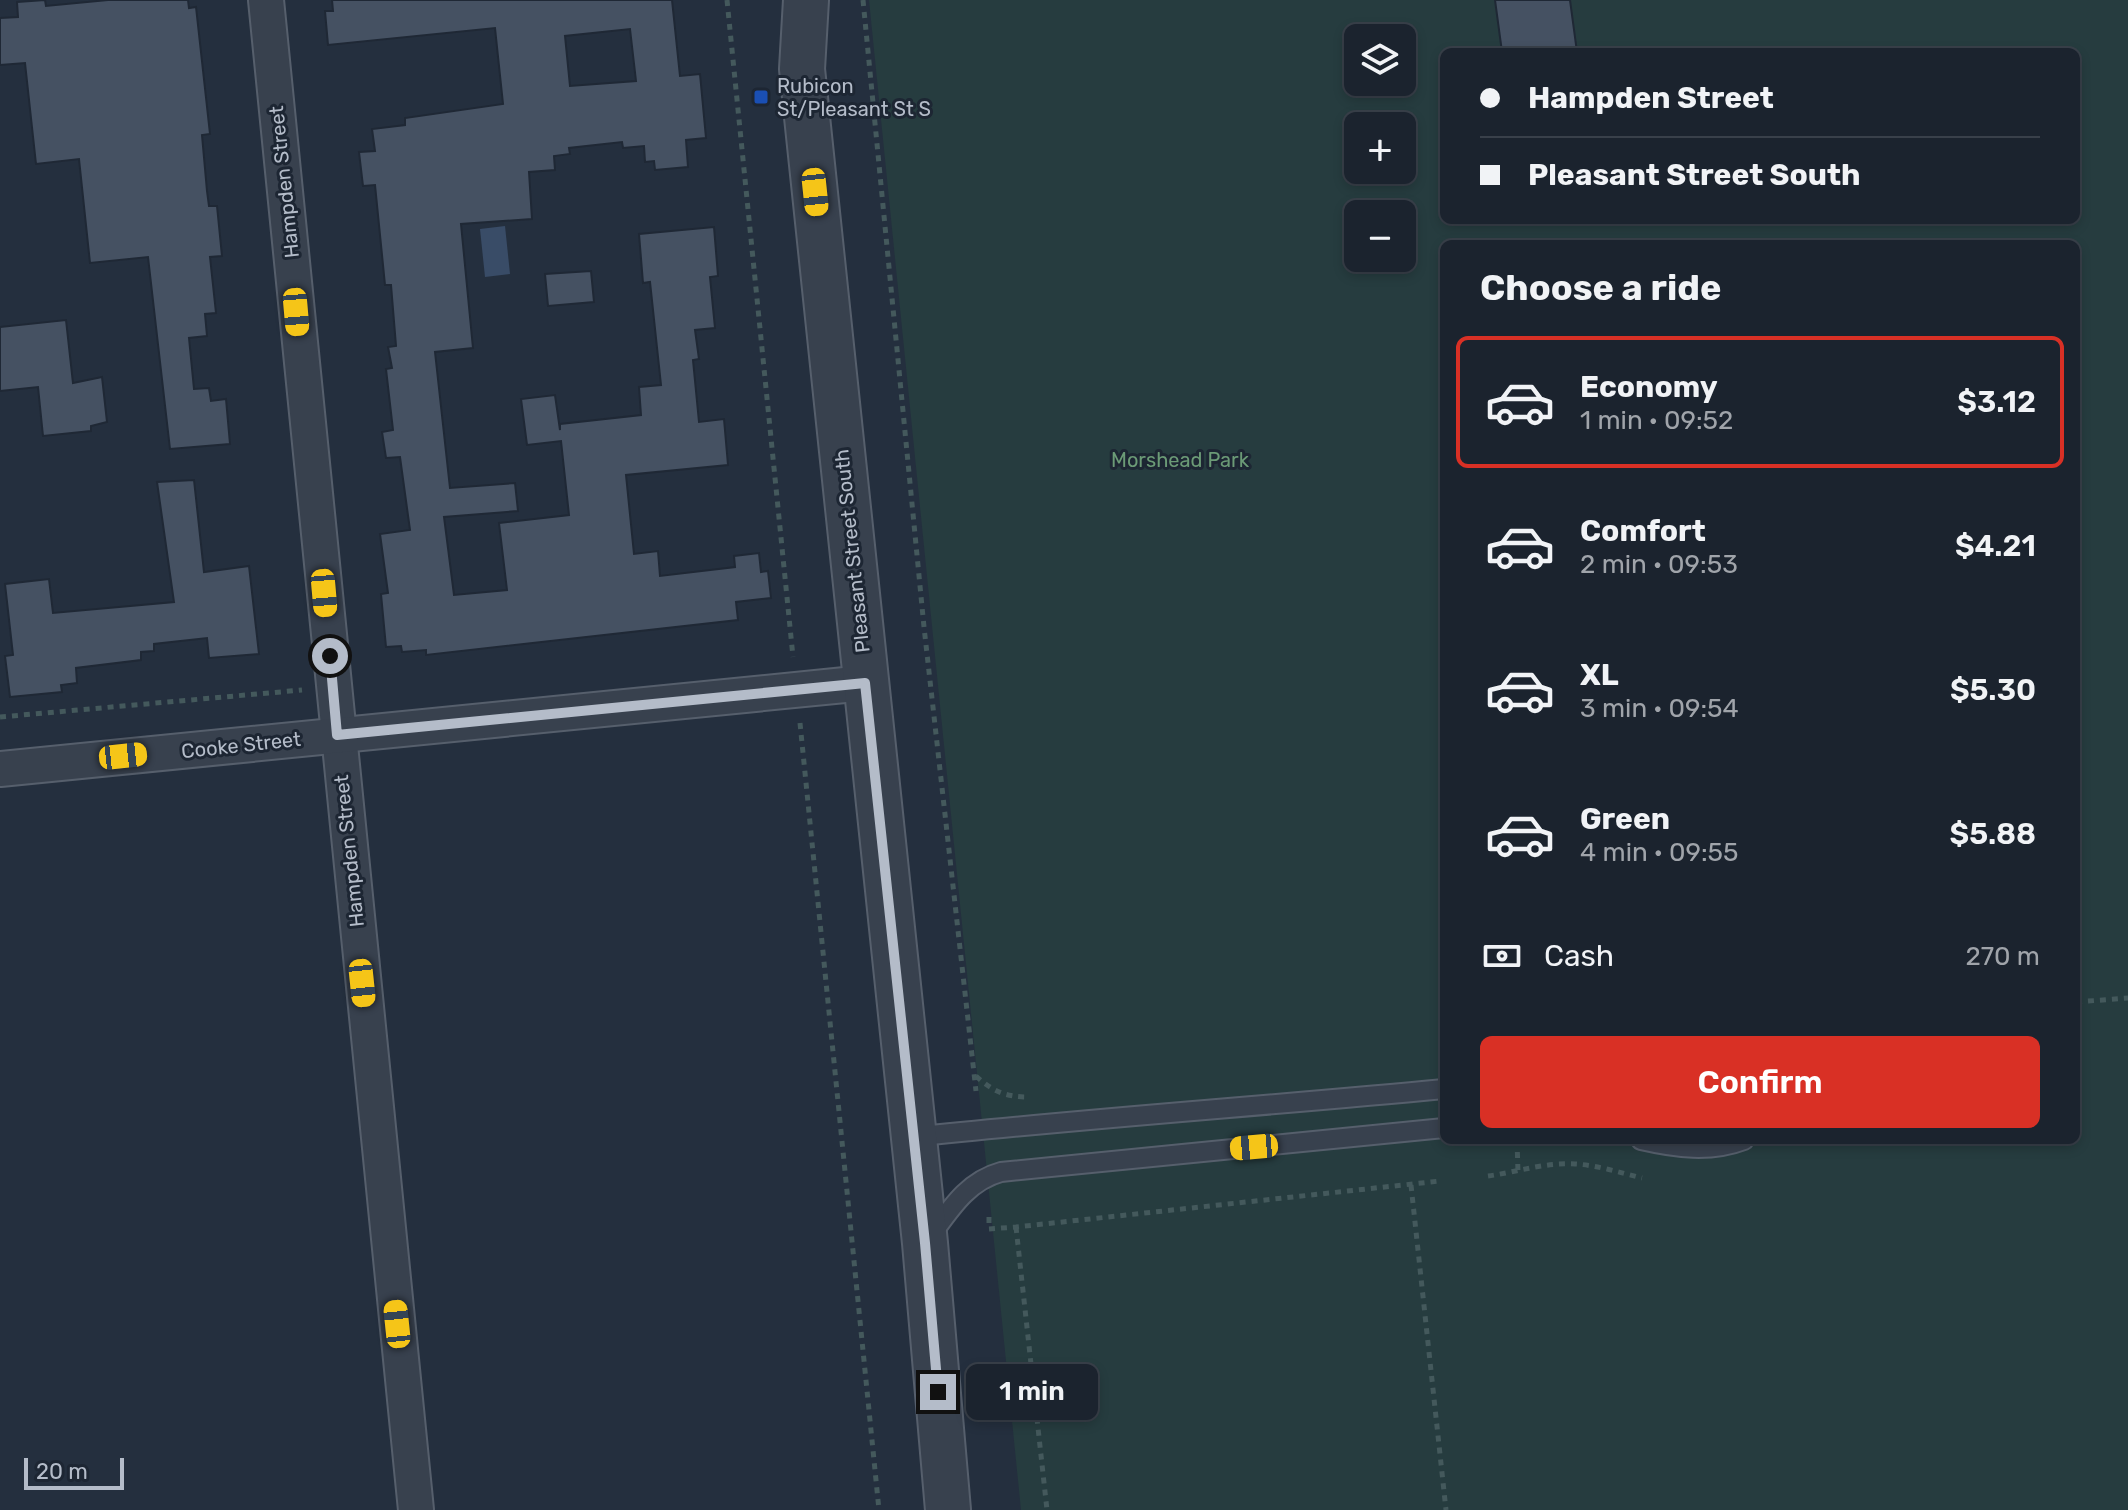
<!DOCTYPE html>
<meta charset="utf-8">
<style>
:root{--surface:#1b232e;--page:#242b36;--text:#f1f3f6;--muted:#a0a4aa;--line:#39404a;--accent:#d93025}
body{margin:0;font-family:Rubik,sans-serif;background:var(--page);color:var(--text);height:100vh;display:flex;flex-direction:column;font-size:30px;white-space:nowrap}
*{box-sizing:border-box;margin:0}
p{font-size:26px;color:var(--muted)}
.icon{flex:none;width:44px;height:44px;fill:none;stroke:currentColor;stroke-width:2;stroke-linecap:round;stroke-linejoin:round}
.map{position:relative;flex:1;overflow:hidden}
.side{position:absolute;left:1440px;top:240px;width:640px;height:904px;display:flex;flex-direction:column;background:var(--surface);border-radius:12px;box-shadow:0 4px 12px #0003,0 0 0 2px var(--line)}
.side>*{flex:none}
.guide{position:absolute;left:1440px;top:48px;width:640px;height:176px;border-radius:12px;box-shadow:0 4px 12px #0003,0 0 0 2px var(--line);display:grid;align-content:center;height:176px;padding:0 40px;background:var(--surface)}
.tools{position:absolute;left:1344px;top:24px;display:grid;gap:16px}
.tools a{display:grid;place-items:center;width:72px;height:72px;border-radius:12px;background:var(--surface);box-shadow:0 4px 12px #0003,0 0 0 2px var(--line);font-size:40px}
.scale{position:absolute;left:24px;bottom:20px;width:100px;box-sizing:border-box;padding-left:8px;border:4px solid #b4bcc9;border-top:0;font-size:22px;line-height:28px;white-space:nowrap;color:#b4bcc9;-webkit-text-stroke:6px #1d2633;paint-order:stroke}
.end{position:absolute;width:36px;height:36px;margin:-18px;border:10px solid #b4bcc9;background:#111;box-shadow:0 0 0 4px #111}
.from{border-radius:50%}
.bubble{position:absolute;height:56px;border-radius:12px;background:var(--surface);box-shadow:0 4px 12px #0003,0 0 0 2px var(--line);font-size:26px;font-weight:600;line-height:56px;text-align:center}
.car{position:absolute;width:24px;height:48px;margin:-24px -12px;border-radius:10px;box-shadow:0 0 6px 2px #0007;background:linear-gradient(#f5c518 24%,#345 0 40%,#f5c518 0 76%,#345 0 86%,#f5c518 0)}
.guide b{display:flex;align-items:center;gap:28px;height:76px;font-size:30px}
.guide b+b{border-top:2px solid var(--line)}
.guide i{width:20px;height:20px;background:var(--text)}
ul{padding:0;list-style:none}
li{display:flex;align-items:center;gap:24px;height:132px;margin:0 16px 12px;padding:0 24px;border:4px solid transparent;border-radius:12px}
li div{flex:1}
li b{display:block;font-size:30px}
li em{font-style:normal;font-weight:600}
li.on{border-color:var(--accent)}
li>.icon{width:72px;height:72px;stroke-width:1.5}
h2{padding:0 40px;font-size:36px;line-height:96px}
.pay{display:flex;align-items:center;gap:20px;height:88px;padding:0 40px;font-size:30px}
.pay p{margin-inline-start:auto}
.action{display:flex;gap:16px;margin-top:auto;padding:16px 40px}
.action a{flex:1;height:92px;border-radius:12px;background:var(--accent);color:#fff;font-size:32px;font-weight:600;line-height:92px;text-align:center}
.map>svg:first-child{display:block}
.green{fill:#263c3f;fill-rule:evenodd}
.water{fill:#394c67}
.building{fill:#455162;stroke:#1f2835;stroke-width:2;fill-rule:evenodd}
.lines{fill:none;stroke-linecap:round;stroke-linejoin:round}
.service-casing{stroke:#565f6c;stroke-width:22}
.minor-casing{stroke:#565f6c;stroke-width:38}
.tertiary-casing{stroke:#565f6c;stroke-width:48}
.path{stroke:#44595c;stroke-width:5;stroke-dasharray:6 6;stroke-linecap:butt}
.service{stroke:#38414e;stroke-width:18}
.minor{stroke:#38414e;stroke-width:34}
.tertiary{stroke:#38414e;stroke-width:44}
.route{stroke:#b4bcc9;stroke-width:10}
.transit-dot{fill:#1a4fb4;stroke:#1d2633;stroke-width:3}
.labels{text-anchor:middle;stroke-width:6;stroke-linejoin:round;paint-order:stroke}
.poi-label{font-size:20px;fill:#b4bcc9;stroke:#1d2633;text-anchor:start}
.street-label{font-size:20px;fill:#b4bcc9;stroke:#1d2633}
.park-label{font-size:20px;fill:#6b9a76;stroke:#1d2633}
</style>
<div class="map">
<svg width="2128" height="1510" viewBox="0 0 2128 1510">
<rect width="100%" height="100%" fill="#242f3e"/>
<path class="green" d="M869,0H2128V1510H1021ZM1358,38H1402V82H1358ZM1444,52H2076V220H1444ZM1358,126H1402V170H1358ZM1358,214H1402V258H1358ZM1444,244H2076V1140H1444Z"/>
<polygon class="water" points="505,226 510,274 485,277 480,229"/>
<g class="building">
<polygon points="45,0 46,6 108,0 188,0 189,8 196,7 210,134 202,135 207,191 209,206 217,206 222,256 210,257 216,313 205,314 207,336 189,338 194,389 209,388 211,401 226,399 230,444 170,449 148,257 90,263 79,159 36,164 25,63 0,65 0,18 18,17 17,2"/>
<path d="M332,0H672L680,76L700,74L706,138L686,140L688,167L655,170L654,161L645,162L644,146L623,148L622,142L569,148L570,154L554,156L555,170L529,172L532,219L461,224L473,348L435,352L450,488L515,483L518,511L444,517L454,595L507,590L499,523L569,515L561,441L527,445L521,399L555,395L560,430V424L641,415L639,387L661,385L650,282L643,283L639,234L714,227L718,276L710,277L715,328L695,330L699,359L693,360L699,422L724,419L728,465L626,475L634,554L658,551L660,576L735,567L734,556L759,553L761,572L768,571L771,598L736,602L738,620L426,655V650L402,652L401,646L386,647L381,594L388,593L380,534L410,530L400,457L386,458L382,432L393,430L386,369L392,368L388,347L396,346L391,285H385L375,185L363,186L359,152L375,151L372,129L405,125V118L503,104L495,28L328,45L325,11H333ZM630,29L636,81L570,86L565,36Z"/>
<polygon points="1495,0 1570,0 1577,52 1502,52"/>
<polygon points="591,271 594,302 548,306 545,274"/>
<polygon points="66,320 73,383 102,377 107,422 91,426 91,431 43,436 38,387 0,391 0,327"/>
<polygon points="194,480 204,572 249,566 259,654 209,658 207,638 154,644 154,651 141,652 141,660 76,668 77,683 61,685 62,692 10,697 5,656 13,655 5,584 49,579 53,613 174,602 157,482"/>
</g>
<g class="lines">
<g class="service-casing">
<g id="service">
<path d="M913,1137C1090,1118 1267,1106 1444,1089"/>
<path d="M1641,1140C1676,1148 1710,1153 1744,1140"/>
<path d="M932,1234C951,1208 968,1181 1001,1172L1444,1128"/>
</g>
</g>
<g class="minor-casing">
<g id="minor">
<polyline points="266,0 416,1510"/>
<polyline points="0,769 865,683"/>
</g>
</g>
<g class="tertiary-casing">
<polyline id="tertiary" points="806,0 802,69 925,1243 948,1510"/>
</g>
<g class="path">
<polyline points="727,0 793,657"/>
<polyline points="863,0 924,627 976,1091"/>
<polyline points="0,717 302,690"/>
<polyline points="800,723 879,1510"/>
<polyline points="2076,1002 2128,998"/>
<path d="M976,1076C992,1091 1006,1097 1027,1097"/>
<polyline points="1517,1140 1518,1172"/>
<path d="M1488,1176C1517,1172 1546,1162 1575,1164C1597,1165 1621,1173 1642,1178"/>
<polyline points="1411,1185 1446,1510"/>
<polyline points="989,1217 989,1229 1016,1227 1440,1181"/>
<polyline points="1016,1227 1047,1510"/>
</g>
<use href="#service" class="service"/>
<use href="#minor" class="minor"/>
<use href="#tertiary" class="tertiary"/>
</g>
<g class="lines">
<polyline class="route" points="330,656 337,735 865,683 925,1243 938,1392"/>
</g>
<rect class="transit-dot" x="753" y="89" width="16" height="16" rx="4"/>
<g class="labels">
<g class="poi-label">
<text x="777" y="93">Rubicon<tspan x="777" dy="23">St/Pleasant St S</tspan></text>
</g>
<g class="street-label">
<text transform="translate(284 182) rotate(-96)" y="7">Hampden Street</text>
<text transform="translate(852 551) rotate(-96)" y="7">Pleasant Street South</text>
<text transform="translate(241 745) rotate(-6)" y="7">Cooke Street</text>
<text transform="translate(349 851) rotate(-96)" y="7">Hampden Street</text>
</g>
<g class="park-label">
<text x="1180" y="467">Morshead Park</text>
</g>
</g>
</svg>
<div class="tools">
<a><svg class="icon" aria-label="layers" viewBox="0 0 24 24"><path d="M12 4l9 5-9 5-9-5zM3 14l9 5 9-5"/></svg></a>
<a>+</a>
<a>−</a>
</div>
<div class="scale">20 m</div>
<i class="end from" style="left:330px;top:656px"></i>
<i class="end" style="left:938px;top:1392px"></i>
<div class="bubble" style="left:966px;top:1364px;width:132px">1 min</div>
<i class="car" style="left:815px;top:192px;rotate:174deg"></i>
<i class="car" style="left:296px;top:312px;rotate:175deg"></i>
<i class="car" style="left:324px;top:593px;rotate:175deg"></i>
<i class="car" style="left:123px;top:756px;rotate:84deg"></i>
<i class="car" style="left:362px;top:983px;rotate:174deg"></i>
<i class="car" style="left:1254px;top:1147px;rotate:265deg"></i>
<i class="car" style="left:397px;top:1324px;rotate:354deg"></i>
<div class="guide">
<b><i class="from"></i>Hampden Street</b>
<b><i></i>Pleasant Street South</b>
</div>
<section class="side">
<h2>Choose a ride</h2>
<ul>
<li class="on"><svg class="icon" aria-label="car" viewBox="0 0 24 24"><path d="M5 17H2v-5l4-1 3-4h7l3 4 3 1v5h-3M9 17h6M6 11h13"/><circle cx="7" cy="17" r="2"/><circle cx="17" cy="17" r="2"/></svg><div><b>Economy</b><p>1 min · 09:52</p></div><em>$3.12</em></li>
<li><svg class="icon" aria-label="car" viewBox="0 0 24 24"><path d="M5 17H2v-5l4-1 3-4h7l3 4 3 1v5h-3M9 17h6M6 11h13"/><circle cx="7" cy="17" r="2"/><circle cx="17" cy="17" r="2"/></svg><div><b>Comfort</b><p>2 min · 09:53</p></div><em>$4.21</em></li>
<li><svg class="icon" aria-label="car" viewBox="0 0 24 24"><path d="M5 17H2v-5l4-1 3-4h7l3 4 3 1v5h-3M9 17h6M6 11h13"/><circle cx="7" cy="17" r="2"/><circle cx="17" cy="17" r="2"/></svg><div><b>XL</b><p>3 min · 09:54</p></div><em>$5.30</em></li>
<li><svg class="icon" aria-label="car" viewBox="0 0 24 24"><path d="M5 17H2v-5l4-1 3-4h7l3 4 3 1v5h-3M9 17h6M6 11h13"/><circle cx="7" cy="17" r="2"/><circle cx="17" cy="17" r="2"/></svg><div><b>Green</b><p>4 min · 09:55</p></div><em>$5.88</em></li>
</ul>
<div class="pay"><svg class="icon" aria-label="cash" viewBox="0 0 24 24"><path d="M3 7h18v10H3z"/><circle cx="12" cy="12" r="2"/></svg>Cash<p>270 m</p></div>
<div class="action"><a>Confirm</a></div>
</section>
</div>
